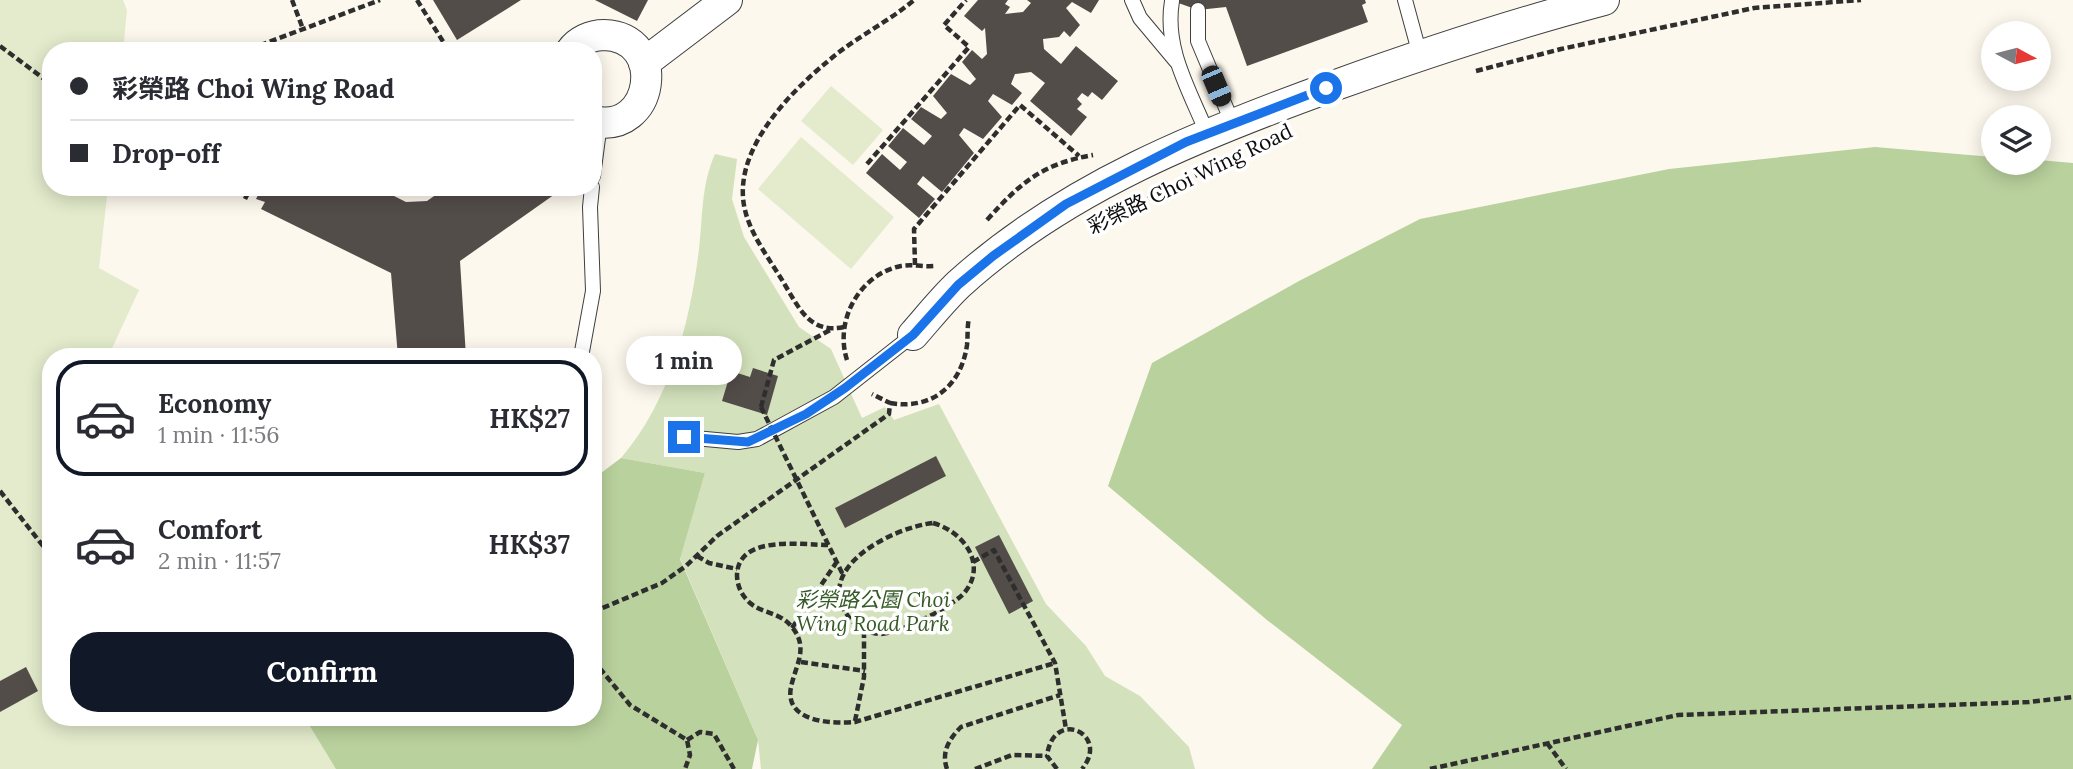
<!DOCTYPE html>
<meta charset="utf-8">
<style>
:root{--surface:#fff;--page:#f2f2f3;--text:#2b2b33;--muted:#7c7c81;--line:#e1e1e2;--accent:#111827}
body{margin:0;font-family:Lora,"Noto Sans TC",serif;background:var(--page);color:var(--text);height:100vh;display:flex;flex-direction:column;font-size:26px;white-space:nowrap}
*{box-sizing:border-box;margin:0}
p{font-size:23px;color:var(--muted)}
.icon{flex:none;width:38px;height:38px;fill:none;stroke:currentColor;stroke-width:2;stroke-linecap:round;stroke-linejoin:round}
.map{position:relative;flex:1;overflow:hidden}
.details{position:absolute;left:42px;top:348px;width:560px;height:378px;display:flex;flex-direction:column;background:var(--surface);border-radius:28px;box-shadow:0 4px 18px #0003}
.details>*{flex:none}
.guide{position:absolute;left:42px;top:42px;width:560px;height:154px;border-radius:28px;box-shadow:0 4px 18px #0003;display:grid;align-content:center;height:154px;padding:0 28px;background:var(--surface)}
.needle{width:46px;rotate:97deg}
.fabs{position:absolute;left:1981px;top:21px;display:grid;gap:14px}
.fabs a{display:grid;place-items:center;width:70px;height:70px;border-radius:50%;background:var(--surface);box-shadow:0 4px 18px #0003;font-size:35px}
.end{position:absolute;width:32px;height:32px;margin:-16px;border:9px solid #1a73e8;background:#fff;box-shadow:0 0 0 4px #fff}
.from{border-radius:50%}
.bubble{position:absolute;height:49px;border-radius:24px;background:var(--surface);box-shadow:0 4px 18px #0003;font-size:23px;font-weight:800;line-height:49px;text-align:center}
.car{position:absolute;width:21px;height:42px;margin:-21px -10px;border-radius:9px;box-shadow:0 0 5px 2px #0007;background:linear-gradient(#222 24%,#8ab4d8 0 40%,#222 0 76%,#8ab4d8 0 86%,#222 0)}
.guide b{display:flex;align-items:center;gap:24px;height:66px;font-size:26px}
.guide b+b{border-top:2px solid var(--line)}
.guide i{width:18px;height:18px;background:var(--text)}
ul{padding:12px 0 0;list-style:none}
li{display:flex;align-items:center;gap:21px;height:116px;margin:0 14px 10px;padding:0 14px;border:4px solid transparent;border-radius:28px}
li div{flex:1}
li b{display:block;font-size:26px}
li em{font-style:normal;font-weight:800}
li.selected{border-color:var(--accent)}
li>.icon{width:63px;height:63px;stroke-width:1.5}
.action{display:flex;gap:14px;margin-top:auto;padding:14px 28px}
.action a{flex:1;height:80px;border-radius:28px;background:var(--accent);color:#fff;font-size:28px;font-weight:800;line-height:80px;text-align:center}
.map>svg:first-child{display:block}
.green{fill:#d3e2bc}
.forest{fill:#b9d19d}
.pitch{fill:#e3ebcc}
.building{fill:#534d4a}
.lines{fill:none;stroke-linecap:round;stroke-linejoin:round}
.lane-casing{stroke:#3f3f3f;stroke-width:16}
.street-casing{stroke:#3f3f3f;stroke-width:32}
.path{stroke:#2e2e2e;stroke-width:4.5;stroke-dasharray:7 3.5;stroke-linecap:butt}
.lane{stroke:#fff;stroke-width:14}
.street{stroke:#fff;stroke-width:30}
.path-bridge{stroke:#2e2e2e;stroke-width:4.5;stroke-dasharray:7 3.5;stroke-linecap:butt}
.route{stroke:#1a73e8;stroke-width:9}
.labels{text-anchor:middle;stroke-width:7;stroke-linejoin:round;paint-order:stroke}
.street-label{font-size:21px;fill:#0c0c0c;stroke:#fff}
.park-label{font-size:21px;font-style:italic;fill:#355a25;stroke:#fff}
</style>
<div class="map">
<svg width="2073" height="769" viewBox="0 0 2073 769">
<rect width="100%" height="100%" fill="#fdf8ed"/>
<path class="green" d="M715,154L737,159L732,199L744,237L799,327L831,349L862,418L885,407L894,420L939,404L1046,604L1086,646L1105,676L1140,696L1189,747L1195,769H761L758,740L680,558L705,473L621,458C670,401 690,323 699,249C703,216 701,185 715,154Z"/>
<g class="forest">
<polygon points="1875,147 1993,157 1993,163 2039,160 2073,163 2073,769 1372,769 1402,725 1267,620 1108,486 1152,363 1299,281 1420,219 1669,169"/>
<polygon points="621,458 705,473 680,559 758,740 752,769 156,769 142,718 593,718 593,479"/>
</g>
<g class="pitch">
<polygon points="0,0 123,0 127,10 123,51 51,51 51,187 108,187 99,268 139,290 108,357 51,357 51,718 305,718 336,769 0,769"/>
<polygon points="831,86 883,130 853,165 801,121"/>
<polygon points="801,137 894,217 851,269 758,189"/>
</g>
<g class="building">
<polygon points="433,0 521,0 457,40"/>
<polygon points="595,0 648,0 637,21"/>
<polygon points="978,0 1008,0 1005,4 1010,7 1005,14 1023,12 1031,3 1027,0 1099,0 1091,13 1072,2 1066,8 1080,25 1070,37 1064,31 1059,37 1043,39 1044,49 1061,64 1076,46 1118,81 1102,100 1092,92 1088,97 1082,93 1077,99 1082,104 1077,109 1087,117 1071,136 1030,101 1045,83 1031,72 1015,74 1011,84 1022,93 1012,105 993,94 988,101 1002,117 983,139 964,128 959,135 974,153 942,192 923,176 917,184 935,199 919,218 866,173 882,154 900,170 907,162 888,146 903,128 924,145 932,136 911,119 921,107 941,119 947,113 933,96 951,74 970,85 976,79 962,62 972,50 982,59 987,54 985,28 982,31 964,16"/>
<polygon points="1170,0 1365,0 1366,3 1362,5 1368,22 1247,66 1226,7 1198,10"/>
<polygon points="262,187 376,187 406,202 427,201 447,187 565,187 460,261 466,357 398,357 391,273 261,209 265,202 256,199"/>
<polygon points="753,368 778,376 767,415 722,401 731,371 750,377"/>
<polygon points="936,456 946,476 845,528 835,508"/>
<polygon points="999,535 1033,601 1009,614 975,547"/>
<polygon points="26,667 38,691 0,712 0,681"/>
</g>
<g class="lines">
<g class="lane-casing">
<g id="lane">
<polyline points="1132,0 1140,18 1176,61"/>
<polyline points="1405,0 1420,55"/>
<path d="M1172,1C1164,49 1189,89 1207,133"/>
<polyline points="1198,10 1198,41 1232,122"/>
<polyline points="593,176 600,123"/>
<polyline points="581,357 593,291 590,207 592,187"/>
<polyline points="684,437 738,442 757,439 834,397 913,335"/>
</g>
</g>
<g class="street-casing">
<g id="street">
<path d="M571,51C578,41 591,35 604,35C669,37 654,136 593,121"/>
<polyline points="644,63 727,0"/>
<path d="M913,335C928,318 943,299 959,284C1066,187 1203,133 1336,85C1425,53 1513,24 1604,0"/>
</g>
</g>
<g class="path">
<polyline points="292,0 303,29"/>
<polyline points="417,0 449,51"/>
<polyline points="0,46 51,84"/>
<polyline points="253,51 253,48 380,0"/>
<polyline points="1476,71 1561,49 1754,8 1861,0"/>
<polyline points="867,164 969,47 944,25 966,0"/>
<polyline points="245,199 251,187"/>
<path d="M987,220C1021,182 1042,164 1093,155"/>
<polyline points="1101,222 1209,169"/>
<polyline points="915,265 914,229 1020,105 1079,156"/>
<path d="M844,327C811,334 800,310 785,285C771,261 751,236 745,210C731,153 787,95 827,62C854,38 887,23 914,0"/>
<path d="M847,360C834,320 860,274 901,266C913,264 923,267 935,266"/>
<path d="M890,403C931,410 961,387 967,345C968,336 967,327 969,318"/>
<polyline points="761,407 774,360 832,329"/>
<polyline points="0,491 51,556"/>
<polyline points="807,501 843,575"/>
<path d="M933,523C962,531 988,563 965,592C954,606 897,635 879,634C867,633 855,626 848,616C812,567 895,527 933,523Z"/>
<path d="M828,545C803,545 738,534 737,575C737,586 742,596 750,603C763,614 780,612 792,627C809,648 796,664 791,687C784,722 831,724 855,722L1055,663"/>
<polyline points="697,556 709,563 737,569"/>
<polyline points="973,562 994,550 1055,663 1066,729"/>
<polyline points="593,612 662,583 686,566 717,536 889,414 890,403 872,394"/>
<polyline points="792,628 836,563"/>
<polyline points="593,660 630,705 687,740 690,755 685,769"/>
<polyline points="801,662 865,671"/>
<polyline points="855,721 864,677 864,630"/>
<polyline points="687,740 700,732 714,734 734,769"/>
<polyline points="1547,743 1566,769"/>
<path d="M947,769C941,752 949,739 961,727L1060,695"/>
<polyline points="975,769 1012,755 1047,756"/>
<path d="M1057,769L1047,756C1053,707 1111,734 1082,769"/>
<polyline points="1430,769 1678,715 2029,702 2073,697"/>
</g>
<use href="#lane" class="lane"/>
<use href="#street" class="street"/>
<polyline class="path-bridge" points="761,407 807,501"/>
</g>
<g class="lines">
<polyline class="route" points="684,437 748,442 806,414 845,388 913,335 958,285 993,256 1066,204 1186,142 1326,88"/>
</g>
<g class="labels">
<g class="street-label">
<text transform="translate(1190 179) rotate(-26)" y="7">彩榮路 Choi Wing Road</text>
</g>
<g class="park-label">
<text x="873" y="607">彩榮路公園 Choi<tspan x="873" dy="24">Wing Road Park</tspan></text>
</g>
</g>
</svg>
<div class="fabs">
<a><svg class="needle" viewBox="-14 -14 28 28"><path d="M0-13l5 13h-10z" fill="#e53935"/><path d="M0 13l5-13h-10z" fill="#7c7c81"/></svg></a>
<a><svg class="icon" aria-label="layers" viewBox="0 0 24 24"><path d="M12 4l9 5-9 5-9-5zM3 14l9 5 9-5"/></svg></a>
</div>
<i class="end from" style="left:1326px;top:88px"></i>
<i class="end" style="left:684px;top:437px"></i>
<div class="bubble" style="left:626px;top:336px;width:116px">1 min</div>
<i class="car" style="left:1216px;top:86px;rotate:157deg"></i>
<div class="guide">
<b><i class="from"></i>彩榮路 Choi Wing Road</b>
<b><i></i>Drop-off</b>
</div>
<section class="details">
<ul>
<li class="selected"><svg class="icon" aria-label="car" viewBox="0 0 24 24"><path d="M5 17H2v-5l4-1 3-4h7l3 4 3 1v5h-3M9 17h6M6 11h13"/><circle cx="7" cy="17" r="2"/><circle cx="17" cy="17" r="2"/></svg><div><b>Economy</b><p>1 min · 11:56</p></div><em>HK$27</em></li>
<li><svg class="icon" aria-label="car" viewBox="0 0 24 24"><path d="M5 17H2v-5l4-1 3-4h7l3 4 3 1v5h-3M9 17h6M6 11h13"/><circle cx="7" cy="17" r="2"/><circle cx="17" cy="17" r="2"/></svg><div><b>Comfort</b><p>2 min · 11:57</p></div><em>HK$37</em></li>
</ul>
<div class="action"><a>Confirm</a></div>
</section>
</div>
